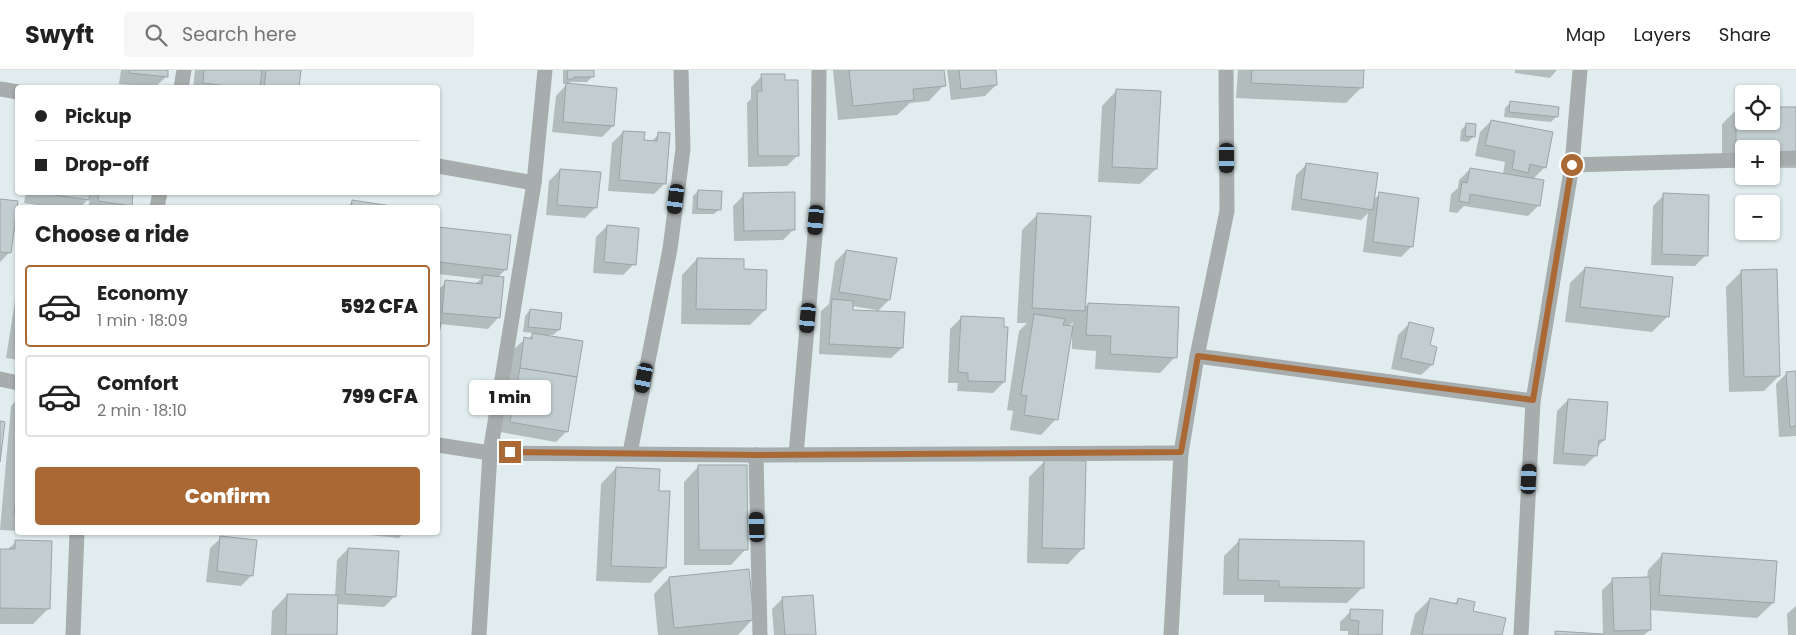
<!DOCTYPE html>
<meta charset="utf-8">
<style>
:root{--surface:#fff;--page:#f6f6f6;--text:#222;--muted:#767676;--line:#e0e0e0;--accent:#aa6835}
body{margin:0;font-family:Poppins,sans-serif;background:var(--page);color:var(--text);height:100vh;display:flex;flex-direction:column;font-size:19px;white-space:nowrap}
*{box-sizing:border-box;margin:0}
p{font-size:16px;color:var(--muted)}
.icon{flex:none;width:28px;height:28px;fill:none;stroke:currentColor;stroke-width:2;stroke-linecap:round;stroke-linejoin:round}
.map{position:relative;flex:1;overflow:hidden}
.panel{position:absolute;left:15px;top:135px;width:425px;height:330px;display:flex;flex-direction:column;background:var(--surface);border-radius:5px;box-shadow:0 1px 4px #0004}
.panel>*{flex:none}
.banner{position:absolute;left:15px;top:15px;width:425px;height:110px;border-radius:5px;box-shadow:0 1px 4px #0004;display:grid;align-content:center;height:110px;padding:0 20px;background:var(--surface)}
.fabs{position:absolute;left:1735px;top:15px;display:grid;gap:10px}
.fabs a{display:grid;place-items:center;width:45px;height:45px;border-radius:5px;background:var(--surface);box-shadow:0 1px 4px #0004;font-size:25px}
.end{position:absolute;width:22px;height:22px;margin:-11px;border:6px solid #aa6835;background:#fff;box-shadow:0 0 0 2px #fff}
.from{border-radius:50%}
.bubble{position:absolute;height:35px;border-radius:5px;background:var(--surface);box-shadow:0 1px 4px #0004;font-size:16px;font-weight:800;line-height:35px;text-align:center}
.car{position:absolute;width:15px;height:30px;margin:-15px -8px;border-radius:6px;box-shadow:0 0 4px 1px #0007;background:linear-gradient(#222 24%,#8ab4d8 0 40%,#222 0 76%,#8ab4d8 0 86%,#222 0)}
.banner b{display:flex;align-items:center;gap:18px;height:48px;font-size:19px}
.banner b+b{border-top:1px solid var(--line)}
.banner i{width:12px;height:12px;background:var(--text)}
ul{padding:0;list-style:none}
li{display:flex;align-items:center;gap:15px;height:82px;margin:0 10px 8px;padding:0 10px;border:2px solid var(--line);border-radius:5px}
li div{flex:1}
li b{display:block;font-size:19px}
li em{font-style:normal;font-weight:800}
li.selected{border-color:var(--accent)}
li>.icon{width:45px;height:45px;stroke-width:1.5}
h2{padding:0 20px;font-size:22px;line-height:60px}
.action{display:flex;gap:10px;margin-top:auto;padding:10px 20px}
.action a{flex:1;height:58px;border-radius:5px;background:var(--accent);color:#fff;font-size:20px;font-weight:800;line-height:58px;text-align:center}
header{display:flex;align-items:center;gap:30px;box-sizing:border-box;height:70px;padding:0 25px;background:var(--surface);border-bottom:1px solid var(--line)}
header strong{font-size:24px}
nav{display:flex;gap:28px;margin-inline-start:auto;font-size:18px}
.search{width:350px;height:45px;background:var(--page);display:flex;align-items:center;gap:12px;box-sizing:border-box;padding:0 18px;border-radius:5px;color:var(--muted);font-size:19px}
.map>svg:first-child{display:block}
.shadow{fill:#0003;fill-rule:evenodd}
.building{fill:#c2cdcf;stroke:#9aa5a7}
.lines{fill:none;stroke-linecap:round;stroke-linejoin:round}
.street{stroke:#a7acad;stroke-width:15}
.route{stroke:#aa6835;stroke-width:6}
</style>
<header>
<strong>Swyft</strong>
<div class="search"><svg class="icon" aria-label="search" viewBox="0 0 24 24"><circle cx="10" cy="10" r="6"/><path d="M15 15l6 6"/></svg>Search here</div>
<nav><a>Map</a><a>Layers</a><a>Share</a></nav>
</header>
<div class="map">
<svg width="1796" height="565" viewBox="0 0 1796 565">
<rect width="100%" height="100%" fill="#e0eced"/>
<g class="shadow">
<polygon points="121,0 167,0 166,7 155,17 119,14"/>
<polygon points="195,0 300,0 297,18 193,18"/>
<polygon points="563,0 592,0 592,7 587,12 570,12 567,15 613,56 602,67 552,62 556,26 567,14 563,14"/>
<polygon points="833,0 943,0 944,15 929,31 910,33 897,45 838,50"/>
<polygon points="947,0 994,0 996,15 985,26 951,30"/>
<polygon points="1238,0 1362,0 1361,18 1346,33 1236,28"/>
<polygon points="1515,0 1557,0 1550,8 1515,3"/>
<polygon points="762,6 798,85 787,96 748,97 747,33 751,29 751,17"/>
<polygon points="1117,20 1156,99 1140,114 1098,112 1102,36"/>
<polygon points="1511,32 1557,46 1551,52 1504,47 1505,38"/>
<polygon points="1737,39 1744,51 1771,51 1796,39 1796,98 1771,98 1771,79 1744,79 1744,93 1722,93 1722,54"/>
<polygon points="1491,51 1545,97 1533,109 1539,135 1528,146 1464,136 1457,143 1449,142 1451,124 1458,118 1459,110 1470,99 1503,104 1505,92 1475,86 1480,62"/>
<polygon points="1467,54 1474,66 1468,72 1460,71 1461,60"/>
<polygon points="623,62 643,71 651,72 659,64 665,113 654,124 608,121 612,73"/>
<polygon points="1307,94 1373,130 1380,124 1412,176 1401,187 1363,182 1368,143 1361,150 1291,140 1296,105"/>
<polygon points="560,100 596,137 585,148 546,145 549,111"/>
<polygon points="698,121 720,139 714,144 692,144 693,126"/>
<polygon points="26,122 132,122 130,135 128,138 88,138 90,127 80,138 58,138 24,133"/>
<polygon points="744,125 794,159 783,170 734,171 733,136"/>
<polygon points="1664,125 1706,185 1695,196 1651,195 1653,136"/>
<polygon points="0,130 10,182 0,192"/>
<polygon points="353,131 394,138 346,138"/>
<path d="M1038,144L1084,238L1088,234L1175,287L1160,303L1095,299L1096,281L1072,279V262H1070L1056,349L1041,365L1010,360L1013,341L1007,340L1019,261L1027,253H1017L1022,160ZM1073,252L1072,258L1068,257Z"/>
<polygon points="607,156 634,194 623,205 593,203 596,167"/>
<polygon points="438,158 510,166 506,199 497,208 498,248 488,259 440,254 438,264 438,220 446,212 475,214 481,209 438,204"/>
<polygon points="846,181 889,230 877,242 877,240 852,236 852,241 902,278 891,288 819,284 821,241 829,234 835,192"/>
<polygon points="697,189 743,201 765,240 750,255 681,254 682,205"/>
<polygon points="1585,198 1667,247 1652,262 1565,252 1570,213"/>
<polygon points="1741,202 1779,306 1764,321 1729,322 1726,217"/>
<polygon points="17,218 18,218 18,290 6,288"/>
<polygon points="530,240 560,244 559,260 553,265 547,265 547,267 567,361 556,372 500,362 514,279 525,269 528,269 534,263 523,262 525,246"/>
<polygon points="961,248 1002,258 1004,312 993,323 957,321 958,313 948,313 950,259"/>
<polygon points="1409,254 1428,276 1432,295 1421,305 1391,299 1398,265"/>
<polygon points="1796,302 1796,366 1779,367 1776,314 1787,303"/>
<polygon points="18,329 18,461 0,460 11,336"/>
<polygon points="1568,330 1604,370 1597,377 1596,385 1585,396 1553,394 1557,341"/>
<polygon points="1044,392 1083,478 1068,494 1027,493 1029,407"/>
<polygon points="699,396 746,479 731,495 684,495 684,412"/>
<polygon points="616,398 658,422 665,498 650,513 596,511 601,414"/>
<polygon points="340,462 404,462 399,468"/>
<polygon points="221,468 252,505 241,516 206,512 210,478"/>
<polygon points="1240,470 1362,518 1347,533 1264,532 1264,525 1223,525 1224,486"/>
<polygon points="16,472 48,539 33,554 0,554 0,480 7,480"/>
<polygon points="348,479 395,526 384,537 336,534 336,565 271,565 272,541 287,525 335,526 337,490"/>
<polygon points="1663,484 1773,533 1757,548 1649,540 1650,560 1644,565 1603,565 1602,520 1613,510 1647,508 1648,500"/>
<polygon points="669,508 753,549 738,565 658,565 654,524"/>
<polygon points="783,528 814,565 774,565 772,539"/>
<polygon points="1430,529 1454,534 1458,530 1501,565 1410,565 1415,544"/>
<polygon points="1796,536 1796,565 1788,565 1787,544"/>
<polygon points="1351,541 1380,565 1348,565 1348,561 1340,561 1340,552"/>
</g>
<g class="building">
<polygon points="130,0 168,0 168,7 129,3"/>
<polygon points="204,0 262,0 260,18 244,18 203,13"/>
<polygon points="266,0 301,0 299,18 264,18"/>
<polygon points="568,0 594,0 594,7 574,7 574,9 567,9"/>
<polygon points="849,0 944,0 946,16 913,19 914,30 853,36"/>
<polygon points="959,0 996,0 997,15 961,19"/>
<polygon points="1252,0 1364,0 1363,18 1251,13"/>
<polygon points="761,4 785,4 785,10 798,10 799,86 758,86 757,21 762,21"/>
<polygon points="566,13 617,18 614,56 563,52"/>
<polygon points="1116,19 1161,21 1157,99 1112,97"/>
<polygon points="1510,31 1559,37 1558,47 1509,42"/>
<polygon points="1736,37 1744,37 1744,51 1771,51 1771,37 1796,37 1796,83 1771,83 1771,79 1736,79"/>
<polygon points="1491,50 1553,62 1546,98 1530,94 1528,103 1512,99 1515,81 1485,75"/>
<polygon points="1466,53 1476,54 1475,67 1465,66"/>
<polygon points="623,61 645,62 644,70 657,71 658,62 670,63 666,114 619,110"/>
<polygon points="1306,93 1378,103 1373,140 1301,129"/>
<polygon points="1470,98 1544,110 1540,136 1470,124 1469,133 1459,131 1462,112 1467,113"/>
<polygon points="560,99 601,102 597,138 557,135"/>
<polygon points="698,120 722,121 721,140 697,139"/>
<polygon points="35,122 90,122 89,130"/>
<polygon points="99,122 133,122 132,136 98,131"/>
<polygon points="795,122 795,160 744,161 743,123"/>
<polygon points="1379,122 1419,128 1413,177 1373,172"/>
<polygon points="1663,123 1709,125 1708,186 1662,184"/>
<polygon points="0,129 18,131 11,183 0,182"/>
<polygon points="352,130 398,137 398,138 351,138"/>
<polygon points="1037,143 1091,146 1085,241 1032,238"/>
<polygon points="607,155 639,158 636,195 604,192"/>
<polygon points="438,157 511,165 507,200 438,192"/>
<polygon points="846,180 897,188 890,230 839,222"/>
<polygon points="697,188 744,189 744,199 767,200 766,240 696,239"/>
<polygon points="1585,197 1673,207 1669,247 1580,237"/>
<polygon points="1777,199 1780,306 1744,307 1741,200"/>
<polygon points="483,205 504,207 500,248 442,243 445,210 482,214"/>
<polygon points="832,229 853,231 853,240 905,242 903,278 829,274"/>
<polygon points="1088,233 1179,237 1177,288 1110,284 1111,266 1086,265"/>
<polygon points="530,239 562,243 560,260 528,257"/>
<polygon points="1034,244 1065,249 1063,255 1073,256 1058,350 1024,345 1027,326 1021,325"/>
<polygon points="961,246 1004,248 1004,257 1008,257 1005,312 968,311 968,303 958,302"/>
<polygon points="438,252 441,253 438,270"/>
<polygon points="1409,252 1434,258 1430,275 1437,277 1433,295 1401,288"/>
<polygon points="532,263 583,271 577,307 520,298 524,267 532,269"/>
<polygon points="520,298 577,307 568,362 510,352"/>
<polygon points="1796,301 1796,356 1790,357 1786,302"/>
<polygon points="1568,329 1608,332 1605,370 1599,370 1597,386 1563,383"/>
<polygon points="0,351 5,352 0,392"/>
<polygon points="1044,390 1086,391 1084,479 1042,478"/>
<polygon points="698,395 747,395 748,480 699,480"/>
<polygon points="616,397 660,399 659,421 670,421 666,498 611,496"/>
<polygon points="18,410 18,445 14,445"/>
<polygon points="220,466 257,470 253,506 217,501"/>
<polygon points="1239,469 1364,471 1364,518 1279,517 1279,511 1238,510"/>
<polygon points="15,470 52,471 50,539 0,538 0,479 15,479"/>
<polygon points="348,478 399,481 396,527 345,524"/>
<polygon points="1662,483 1777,491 1774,533 1659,525"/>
<polygon points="749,499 754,550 674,558 669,507"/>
<polygon points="1650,507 1651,560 1614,561 1612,508"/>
<polygon points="287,524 338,525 337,565 286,565"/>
<polygon points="813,525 816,565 785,565 782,527"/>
<polygon points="1430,528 1457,534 1458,528 1475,532 1473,541 1506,548 1502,565 1422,565"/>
<polygon points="1350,539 1383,540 1382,565 1358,565 1359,551 1350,550"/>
<polygon points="1555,561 1603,564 1603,565 1555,565"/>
</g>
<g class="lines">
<g class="street">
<polyline points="181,18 184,0"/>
<polyline points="0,19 18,22"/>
<polyline points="1771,89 1796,88"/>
<polyline points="1572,95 1744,90"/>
<polyline points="438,96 534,113"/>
<polyline points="157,138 160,122"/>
<polyline points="1197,286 1533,331"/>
<polyline points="0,309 18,313"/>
<polyline points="438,375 490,383 756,385 1181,383"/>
<polyline points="630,383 670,179 683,79 681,0"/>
<polyline points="756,385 760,565"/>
<polyline points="796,385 818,130 819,0"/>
<polyline points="73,565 77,462"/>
<polyline points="479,565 490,383 534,113 545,0"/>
<polyline points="1171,565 1181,383 1197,286 1227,141 1226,0"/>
<polyline points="1521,565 1533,331 1572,95 1580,0"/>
</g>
</g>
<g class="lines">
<polyline class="route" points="510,382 756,385 1181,382 1198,286 1533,330 1572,95"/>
</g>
</svg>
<div class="fabs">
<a><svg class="icon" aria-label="locate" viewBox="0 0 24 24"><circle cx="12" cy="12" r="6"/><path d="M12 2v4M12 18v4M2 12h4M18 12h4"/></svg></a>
<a>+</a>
<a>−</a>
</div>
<i class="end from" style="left:1572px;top:95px"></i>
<i class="end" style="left:510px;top:382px"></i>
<div class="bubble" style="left:469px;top:310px;width:82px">1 min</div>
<i class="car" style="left:1227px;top:88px;rotate:180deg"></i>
<i class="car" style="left:676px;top:129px;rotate:187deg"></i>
<i class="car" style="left:816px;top:150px;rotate:185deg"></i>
<i class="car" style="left:808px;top:248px;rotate:185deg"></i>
<i class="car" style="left:644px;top:308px;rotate:191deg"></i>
<i class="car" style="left:1529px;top:409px;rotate:3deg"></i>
<i class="car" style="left:757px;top:457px;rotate:358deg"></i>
<div class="banner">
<b><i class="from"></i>Pickup</b>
<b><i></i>Drop-off</b>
</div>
<section class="panel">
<h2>Choose a ride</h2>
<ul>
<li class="selected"><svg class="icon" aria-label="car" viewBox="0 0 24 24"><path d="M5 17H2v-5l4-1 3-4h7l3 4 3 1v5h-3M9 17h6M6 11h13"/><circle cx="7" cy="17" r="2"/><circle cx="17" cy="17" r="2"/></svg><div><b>Economy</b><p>1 min · 18:09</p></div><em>592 CFA</em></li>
<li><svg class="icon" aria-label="car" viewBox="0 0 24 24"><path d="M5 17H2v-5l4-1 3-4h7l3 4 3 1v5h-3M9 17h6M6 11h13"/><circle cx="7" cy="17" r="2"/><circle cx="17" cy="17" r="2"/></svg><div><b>Comfort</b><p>2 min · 18:10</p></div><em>799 CFA</em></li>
</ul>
<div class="action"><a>Confirm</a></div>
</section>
</div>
